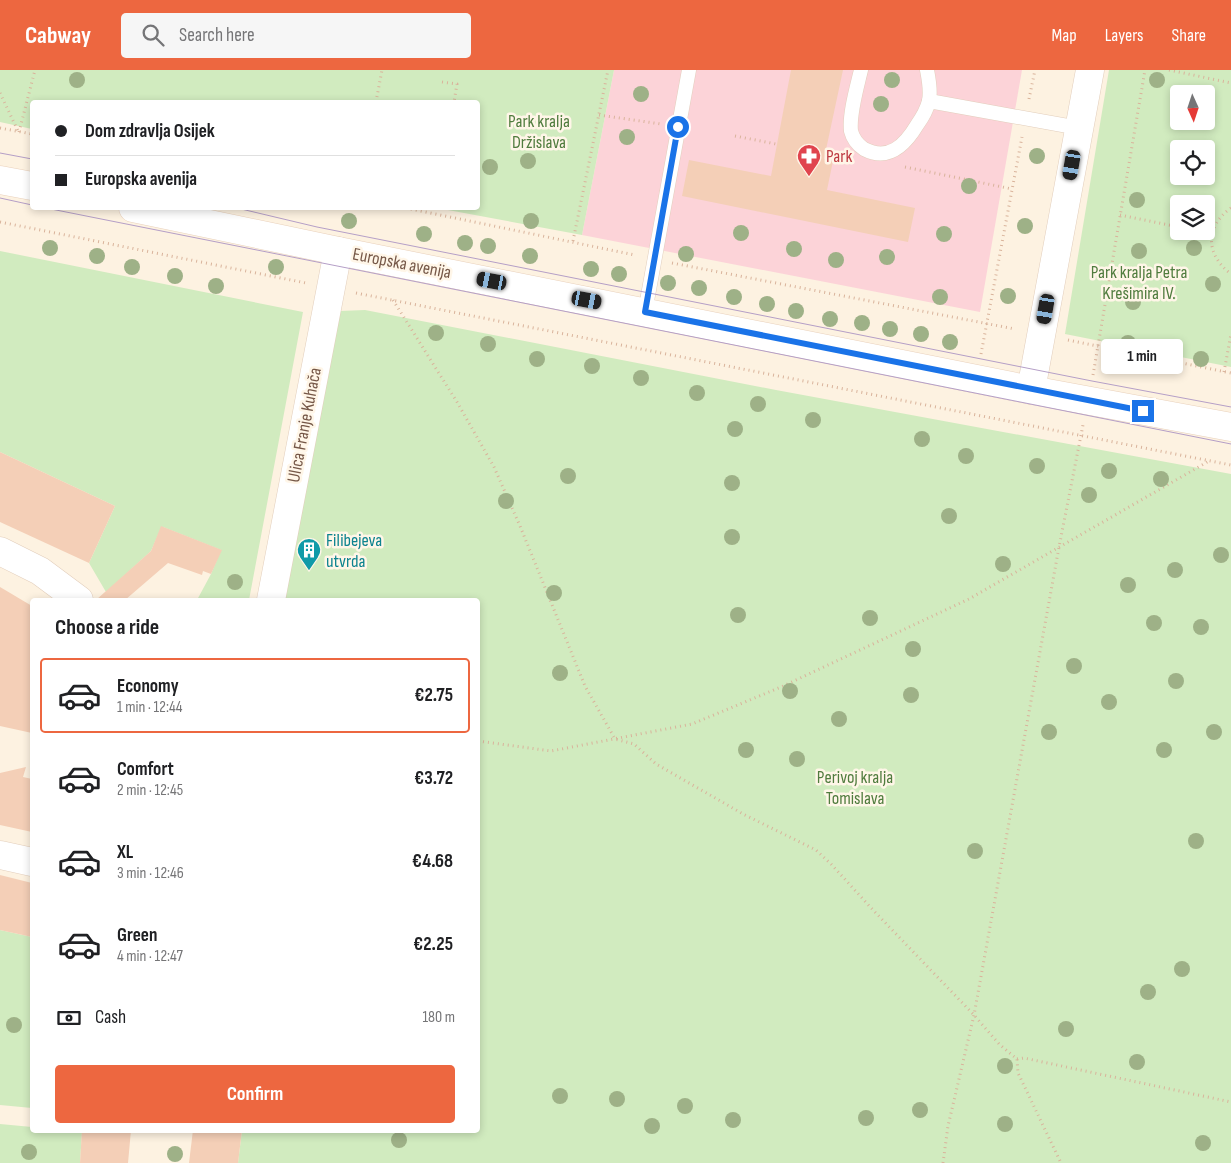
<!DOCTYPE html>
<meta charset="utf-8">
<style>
:root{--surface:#fff;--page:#f6f6f6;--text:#202124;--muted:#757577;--line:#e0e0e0;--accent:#ed6740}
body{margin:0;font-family:"Sofia Sans Condensed",sans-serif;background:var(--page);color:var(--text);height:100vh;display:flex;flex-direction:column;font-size:19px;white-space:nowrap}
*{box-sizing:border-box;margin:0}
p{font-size:16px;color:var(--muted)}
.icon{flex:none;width:28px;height:28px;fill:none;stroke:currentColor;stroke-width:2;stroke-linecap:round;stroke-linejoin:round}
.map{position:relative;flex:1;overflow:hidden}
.details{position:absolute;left:30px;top:528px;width:450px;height:535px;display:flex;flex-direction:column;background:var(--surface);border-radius:5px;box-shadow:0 2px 8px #0003}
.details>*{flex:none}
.banner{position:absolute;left:30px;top:30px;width:450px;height:110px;border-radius:5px;box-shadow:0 2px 8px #0003;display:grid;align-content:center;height:110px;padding:0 25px;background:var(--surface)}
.needle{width:32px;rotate:177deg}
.buttons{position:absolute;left:1170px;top:15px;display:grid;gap:10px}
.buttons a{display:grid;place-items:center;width:45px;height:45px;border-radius:5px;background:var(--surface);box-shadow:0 2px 8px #0003;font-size:25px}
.end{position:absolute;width:22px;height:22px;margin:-11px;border:6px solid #1a73e8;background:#fff;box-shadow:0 0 0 2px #fff}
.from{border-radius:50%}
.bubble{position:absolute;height:35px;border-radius:5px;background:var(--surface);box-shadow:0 2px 8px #0003;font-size:16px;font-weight:700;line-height:35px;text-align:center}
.car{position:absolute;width:15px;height:30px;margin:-15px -8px;border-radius:6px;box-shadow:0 0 4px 1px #0007;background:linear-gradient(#222 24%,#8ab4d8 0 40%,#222 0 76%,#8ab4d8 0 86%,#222 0)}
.banner b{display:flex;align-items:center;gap:18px;height:48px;font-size:19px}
.banner b+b{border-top:1px solid var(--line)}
.banner i{width:12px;height:12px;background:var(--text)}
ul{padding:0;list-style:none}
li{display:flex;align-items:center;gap:15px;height:75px;margin:0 10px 8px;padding:0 15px;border:2px solid transparent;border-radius:5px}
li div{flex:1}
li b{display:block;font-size:19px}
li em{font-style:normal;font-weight:700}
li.current{border-color:var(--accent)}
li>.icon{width:45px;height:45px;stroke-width:1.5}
h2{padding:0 25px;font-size:22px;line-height:60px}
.pay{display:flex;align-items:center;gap:12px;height:55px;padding:0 25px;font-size:19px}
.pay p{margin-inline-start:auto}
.action{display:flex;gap:10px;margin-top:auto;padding:10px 25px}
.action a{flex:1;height:58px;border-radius:5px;background:var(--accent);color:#fff;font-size:20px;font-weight:700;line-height:58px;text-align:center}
header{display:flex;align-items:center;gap:30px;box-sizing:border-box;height:70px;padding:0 25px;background:var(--accent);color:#fff}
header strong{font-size:24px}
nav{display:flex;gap:28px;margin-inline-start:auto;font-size:18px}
.search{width:350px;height:45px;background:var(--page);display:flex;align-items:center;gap:12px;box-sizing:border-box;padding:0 18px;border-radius:5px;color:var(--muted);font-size:19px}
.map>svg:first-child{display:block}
.medical{fill:#fcd3d8}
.green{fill:#d1ebbf;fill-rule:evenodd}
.building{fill:#f4cfb7}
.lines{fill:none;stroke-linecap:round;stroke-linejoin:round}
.lane-casing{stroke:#e2cebc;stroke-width:15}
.street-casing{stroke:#e2cebc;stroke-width:29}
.secondary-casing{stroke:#e9d1bc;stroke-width:29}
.path{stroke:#d9b39b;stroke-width:3;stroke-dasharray:1 4;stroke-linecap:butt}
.lane{stroke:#fff;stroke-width:14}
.street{stroke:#fff;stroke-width:28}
.secondary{stroke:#fff;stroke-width:28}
.tram{stroke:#b59fc7;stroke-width:1}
.tree{fill:#9eb187}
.route{stroke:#1a73e8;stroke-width:6}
.labels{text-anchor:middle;stroke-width:5;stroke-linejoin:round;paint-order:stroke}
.park-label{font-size:18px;fill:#507c3e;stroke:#fff6e8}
.health-label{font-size:18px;fill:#be3a42;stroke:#fff6e8;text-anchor:start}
.street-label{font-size:18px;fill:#755747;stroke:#fff6e8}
.culture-label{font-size:18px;fill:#0d838f;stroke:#fff6e8;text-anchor:start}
</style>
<header>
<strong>Cabway</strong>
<div class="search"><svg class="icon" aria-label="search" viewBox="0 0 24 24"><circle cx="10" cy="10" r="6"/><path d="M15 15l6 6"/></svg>Search here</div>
<nav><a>Map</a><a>Layers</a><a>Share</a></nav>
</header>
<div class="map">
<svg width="1231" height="1093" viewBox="0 0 1231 1093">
<rect width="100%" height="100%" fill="#fdf2e1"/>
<polygon class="medical" points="614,0 1022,0 980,242 582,165"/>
<g class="green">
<polygon points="0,0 614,0 582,165 437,138 478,138 478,32 32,32 32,59 0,52"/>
<path d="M1109,0H1231V297L1065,264ZM1179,24H1206V51H1179ZM1179,79H1206V106H1179ZM1179,134H1206V161H1179Z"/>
<polygon points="0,181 303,242 249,530 197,530 211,504 221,480 163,457 161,458 151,481 106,522 89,493 115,436 0,382"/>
<polygon points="365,240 776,320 1231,404 1231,1093 238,1093 242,1060 478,1060 478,530 284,530 340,241"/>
<polygon points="0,860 32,867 32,1038 0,1035"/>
<polygon points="0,1054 32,1057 32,1060 82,1062 80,1093 0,1093"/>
</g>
<g class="building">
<polygon points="791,0 843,0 824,89 833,91 827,120 915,138 908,172 682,126 689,90 771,106"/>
<polygon points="0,382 115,436 89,493 0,452"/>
<polygon points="161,456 222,480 211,504 203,501 202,505 168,493 125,530 96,530 151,481"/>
<polygon points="0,517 32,536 32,663 0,656"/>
<polygon points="26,697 23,707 32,709 32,762 0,755 0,703"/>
<polygon points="0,805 32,813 32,867 0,860"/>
<polygon points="82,1060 131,1060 128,1093 80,1093"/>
<polygon points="193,1060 242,1060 238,1093 189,1093"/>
</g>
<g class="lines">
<g class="lane-casing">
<g id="lane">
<path d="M861,0C857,17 849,44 851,61C853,69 858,75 864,79C889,92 905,75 917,55C922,48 927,39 929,31C931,21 929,10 927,0"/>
<polyline points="929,31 1079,58"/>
<polyline points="645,242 689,0"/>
</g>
</g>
<g class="street-casing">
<g id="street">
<polyline points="1031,320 1090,0"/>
<polyline points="0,481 40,501 79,530"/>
<polyline points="271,530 338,181"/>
<polyline points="0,785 32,792"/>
</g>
</g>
<g class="secondary-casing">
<g id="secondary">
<polyline points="0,110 32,116"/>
<polyline points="133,138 338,181 1031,320 1231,357"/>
</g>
</g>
<g class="path">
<polyline points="1169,0 1231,13"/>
<polyline points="442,12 457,14 454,32"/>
<polyline points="0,23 18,61"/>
<polyline points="1029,29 1035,0"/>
<polyline points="376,32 382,0"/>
<polyline points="599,45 661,54"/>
<polyline points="0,58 32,64"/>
<polyline points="19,62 35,0"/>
<polyline points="735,66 776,74"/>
<polyline points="826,81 840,84"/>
<polyline points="905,97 1012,119"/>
<polyline points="406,138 635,185"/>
<path d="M1231,138C1204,157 1206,185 1231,204"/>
<polyline points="1120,145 1179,157"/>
<polyline points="0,152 306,213"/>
<polyline points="1197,161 1212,164"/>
<polyline points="573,171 608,0"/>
<polyline points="672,193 1015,259"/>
<polyline points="356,223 1231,395"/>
<polyline points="393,230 457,332 494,397 520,456 585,616 615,669 634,674 656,694 743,744 816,780 831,794 873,840 974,945 999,974 1017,989 1018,1003 1061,1093"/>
<polyline points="1068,270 1231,303"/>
<polyline points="981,284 1022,67"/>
<polyline points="1224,302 1231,264"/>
<polyline points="1093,305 1145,0"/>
<polyline points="478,671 551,681 692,654 781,617 969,529 1209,391"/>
<polyline points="1017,989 1024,988 1231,1032"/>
<polyline points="943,1093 948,1056 974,945 1059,477 1083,355"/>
</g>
<use href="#lane" class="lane"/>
<use href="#street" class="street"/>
<use href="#secondary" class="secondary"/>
<g class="tram">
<polyline points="0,83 32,89"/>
<polyline points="0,128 32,135"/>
<polyline points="46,138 1231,374"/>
<polyline points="237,138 317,157 1092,311 1231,337"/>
</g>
</g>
<g class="tree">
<circle cx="77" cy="10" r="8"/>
<circle cx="892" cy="10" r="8"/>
<circle cx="1157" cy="10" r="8"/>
<circle cx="641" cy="24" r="8"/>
<circle cx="881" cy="34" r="8"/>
<circle cx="627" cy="67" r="8"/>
<circle cx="1037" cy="86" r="8"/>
<circle cx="528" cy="91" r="8"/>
<circle cx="490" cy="97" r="8"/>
<circle cx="969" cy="116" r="8"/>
<circle cx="1137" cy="130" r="8"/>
<circle cx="349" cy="151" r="8"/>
<circle cx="531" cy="151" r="8"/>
<circle cx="1025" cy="156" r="8"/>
<circle cx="741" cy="163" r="8"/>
<circle cx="424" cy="164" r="8"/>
<circle cx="944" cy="164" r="8"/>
<circle cx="465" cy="173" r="8"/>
<circle cx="488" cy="176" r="8"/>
<circle cx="50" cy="178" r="8"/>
<circle cx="1194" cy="178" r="8"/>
<circle cx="794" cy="179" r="8"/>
<circle cx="1139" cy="181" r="8"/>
<circle cx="686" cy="184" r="8"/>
<circle cx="97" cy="186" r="8"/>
<circle cx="530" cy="186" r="8"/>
<circle cx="887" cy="187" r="8"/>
<circle cx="836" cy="190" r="8"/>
<circle cx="132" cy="197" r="8"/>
<circle cx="276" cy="197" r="8"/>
<circle cx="591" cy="199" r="8"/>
<circle cx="619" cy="204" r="8"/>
<circle cx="175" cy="206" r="8"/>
<circle cx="668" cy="213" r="8"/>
<circle cx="1213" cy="214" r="8"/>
<circle cx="216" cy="216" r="8"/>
<circle cx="699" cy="218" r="8"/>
<circle cx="1008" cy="226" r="8"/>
<circle cx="734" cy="227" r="8"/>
<circle cx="940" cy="227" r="8"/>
<circle cx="1133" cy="232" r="8"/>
<circle cx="767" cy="234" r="8"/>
<circle cx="796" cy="241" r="8"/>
<circle cx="830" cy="249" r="8"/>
<circle cx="862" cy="253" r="8"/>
<circle cx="890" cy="259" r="8"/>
<circle cx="436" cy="263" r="8"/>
<circle cx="921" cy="264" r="8"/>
<circle cx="950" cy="272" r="8"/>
<circle cx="1128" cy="273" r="8"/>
<circle cx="488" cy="274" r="8"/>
<circle cx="537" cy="289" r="8"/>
<circle cx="1201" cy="289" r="8"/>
<circle cx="592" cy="296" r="8"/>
<circle cx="641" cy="308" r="8"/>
<circle cx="697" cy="323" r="8"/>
<circle cx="758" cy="334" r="8"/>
<circle cx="813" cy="350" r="8"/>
<circle cx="735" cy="359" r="8"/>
<circle cx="922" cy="369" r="8"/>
<circle cx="966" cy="386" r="8"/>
<circle cx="1037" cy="396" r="8"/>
<circle cx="1109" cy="401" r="8"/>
<circle cx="568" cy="406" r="8"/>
<circle cx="1161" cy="409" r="8"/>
<circle cx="732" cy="413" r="8"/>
<circle cx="1089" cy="425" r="8"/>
<circle cx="506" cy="431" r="8"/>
<circle cx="949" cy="446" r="8"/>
<circle cx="732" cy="467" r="8"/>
<circle cx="1221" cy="485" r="8"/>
<circle cx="1003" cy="494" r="8"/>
<circle cx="1175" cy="500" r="8"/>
<circle cx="235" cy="512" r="8"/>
<circle cx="1128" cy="515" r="8"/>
<circle cx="554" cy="523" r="8"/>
<circle cx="738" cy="545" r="8"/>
<circle cx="870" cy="548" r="8"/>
<circle cx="1154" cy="553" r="8"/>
<circle cx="1201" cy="557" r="8"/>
<circle cx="913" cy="579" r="8"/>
<circle cx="1074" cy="596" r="8"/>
<circle cx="560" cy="603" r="8"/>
<circle cx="1176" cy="611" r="8"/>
<circle cx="790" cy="621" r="8"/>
<circle cx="911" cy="625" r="8"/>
<circle cx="1109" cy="632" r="8"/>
<circle cx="839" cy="649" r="8"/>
<circle cx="1049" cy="662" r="8"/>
<circle cx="1214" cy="662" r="8"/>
<circle cx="746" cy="680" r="8"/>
<circle cx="1164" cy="680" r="8"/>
<circle cx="797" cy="689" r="8"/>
<circle cx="1196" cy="771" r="8"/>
<circle cx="975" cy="781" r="8"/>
<circle cx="1182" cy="899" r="8"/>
<circle cx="1148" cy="922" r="8"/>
<circle cx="14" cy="955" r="8"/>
<circle cx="1066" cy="959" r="8"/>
<circle cx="1137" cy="992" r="8"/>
<circle cx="1005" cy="996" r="8"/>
<circle cx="560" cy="1026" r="8"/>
<circle cx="617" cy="1029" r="8"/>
<circle cx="685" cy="1036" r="8"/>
<circle cx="920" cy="1040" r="8"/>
<circle cx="866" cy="1048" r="8"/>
<circle cx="733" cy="1050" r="8"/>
<circle cx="1005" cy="1054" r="8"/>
<circle cx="652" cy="1056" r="8"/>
<circle cx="399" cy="1070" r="8"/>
<circle cx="1203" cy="1073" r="8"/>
<circle cx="29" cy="1082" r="8"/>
<circle cx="175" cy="1084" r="8"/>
</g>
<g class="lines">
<polyline class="route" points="678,57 645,242 1143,341"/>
</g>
<defs>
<g id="pharmacy-pin" transform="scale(1.25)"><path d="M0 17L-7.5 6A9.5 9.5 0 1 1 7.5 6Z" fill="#e0444e" stroke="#fff6e8"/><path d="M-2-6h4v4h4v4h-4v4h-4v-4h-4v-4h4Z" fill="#fff"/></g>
<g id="building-pin" transform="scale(1.25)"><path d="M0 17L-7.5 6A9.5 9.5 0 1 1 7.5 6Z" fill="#0f9aa8" stroke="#fff6e8"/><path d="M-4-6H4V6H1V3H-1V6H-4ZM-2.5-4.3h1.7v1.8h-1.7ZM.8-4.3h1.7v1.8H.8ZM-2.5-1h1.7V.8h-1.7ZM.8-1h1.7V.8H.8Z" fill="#fff"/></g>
</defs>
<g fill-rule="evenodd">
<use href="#pharmacy-pin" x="809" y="86"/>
<use href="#building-pin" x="309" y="480"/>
</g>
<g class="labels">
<g class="park-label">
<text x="539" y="57">Park kralja<tspan x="539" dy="21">Držislava</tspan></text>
<text x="1139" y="208">Park kralja Petra<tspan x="1139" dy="21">Krešimira IV.</tspan></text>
<text x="855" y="713">Perivoj kralja<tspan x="855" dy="21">Tomislava</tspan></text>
</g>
<g class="health-label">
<text x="826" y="92">Park</text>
</g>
<g class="street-label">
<text transform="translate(402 193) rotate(11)" y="6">Europska avenija</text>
<text transform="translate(304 355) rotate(-79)" y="6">Ulica Franje Kuhača</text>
</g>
<g class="culture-label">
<text x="326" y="476">Filibejeva<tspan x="326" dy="21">utvrda</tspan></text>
</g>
</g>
</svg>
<div class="buttons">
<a><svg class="needle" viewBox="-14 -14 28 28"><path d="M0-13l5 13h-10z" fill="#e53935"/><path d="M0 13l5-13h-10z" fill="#757577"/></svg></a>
<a><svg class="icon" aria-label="locate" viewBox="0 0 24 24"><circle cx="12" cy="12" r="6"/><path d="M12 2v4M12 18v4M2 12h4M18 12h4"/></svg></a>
<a><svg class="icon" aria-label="layers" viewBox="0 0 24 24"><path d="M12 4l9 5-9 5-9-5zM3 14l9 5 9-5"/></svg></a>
</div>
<i class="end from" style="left:678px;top:57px"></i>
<i class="end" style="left:1143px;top:341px"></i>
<div class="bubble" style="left:1101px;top:269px;width:82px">1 min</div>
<i class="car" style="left:1072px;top:95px;rotate:190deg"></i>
<i class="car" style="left:492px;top:211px;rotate:281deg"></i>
<i class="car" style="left:587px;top:230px;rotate:101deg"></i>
<i class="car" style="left:1046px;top:239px;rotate:190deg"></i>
<div class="banner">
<b><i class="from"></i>Dom zdravlja Osijek</b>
<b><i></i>Europska avenija</b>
</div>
<section class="details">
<h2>Choose a ride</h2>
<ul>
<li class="current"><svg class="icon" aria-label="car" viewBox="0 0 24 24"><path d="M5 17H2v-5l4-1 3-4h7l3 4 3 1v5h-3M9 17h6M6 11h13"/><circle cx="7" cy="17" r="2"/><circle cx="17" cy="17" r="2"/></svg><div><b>Economy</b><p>1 min · 12:44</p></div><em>€2.75</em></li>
<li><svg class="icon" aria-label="car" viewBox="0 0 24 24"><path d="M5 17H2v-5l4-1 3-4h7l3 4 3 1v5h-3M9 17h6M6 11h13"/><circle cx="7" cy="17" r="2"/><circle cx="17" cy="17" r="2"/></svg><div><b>Comfort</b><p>2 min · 12:45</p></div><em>€3.72</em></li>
<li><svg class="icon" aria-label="car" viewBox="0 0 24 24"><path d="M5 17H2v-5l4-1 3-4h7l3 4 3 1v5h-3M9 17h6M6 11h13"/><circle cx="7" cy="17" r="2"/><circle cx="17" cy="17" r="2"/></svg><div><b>XL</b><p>3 min · 12:46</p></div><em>€4.68</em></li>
<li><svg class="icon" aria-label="car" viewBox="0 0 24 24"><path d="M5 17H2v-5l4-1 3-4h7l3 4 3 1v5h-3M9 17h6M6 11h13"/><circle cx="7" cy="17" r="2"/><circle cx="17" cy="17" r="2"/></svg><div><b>Green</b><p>4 min · 12:47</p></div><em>€2.25</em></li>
</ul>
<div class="pay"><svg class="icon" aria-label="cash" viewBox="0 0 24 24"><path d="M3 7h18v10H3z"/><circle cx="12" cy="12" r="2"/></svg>Cash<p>180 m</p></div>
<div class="action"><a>Confirm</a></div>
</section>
</div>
